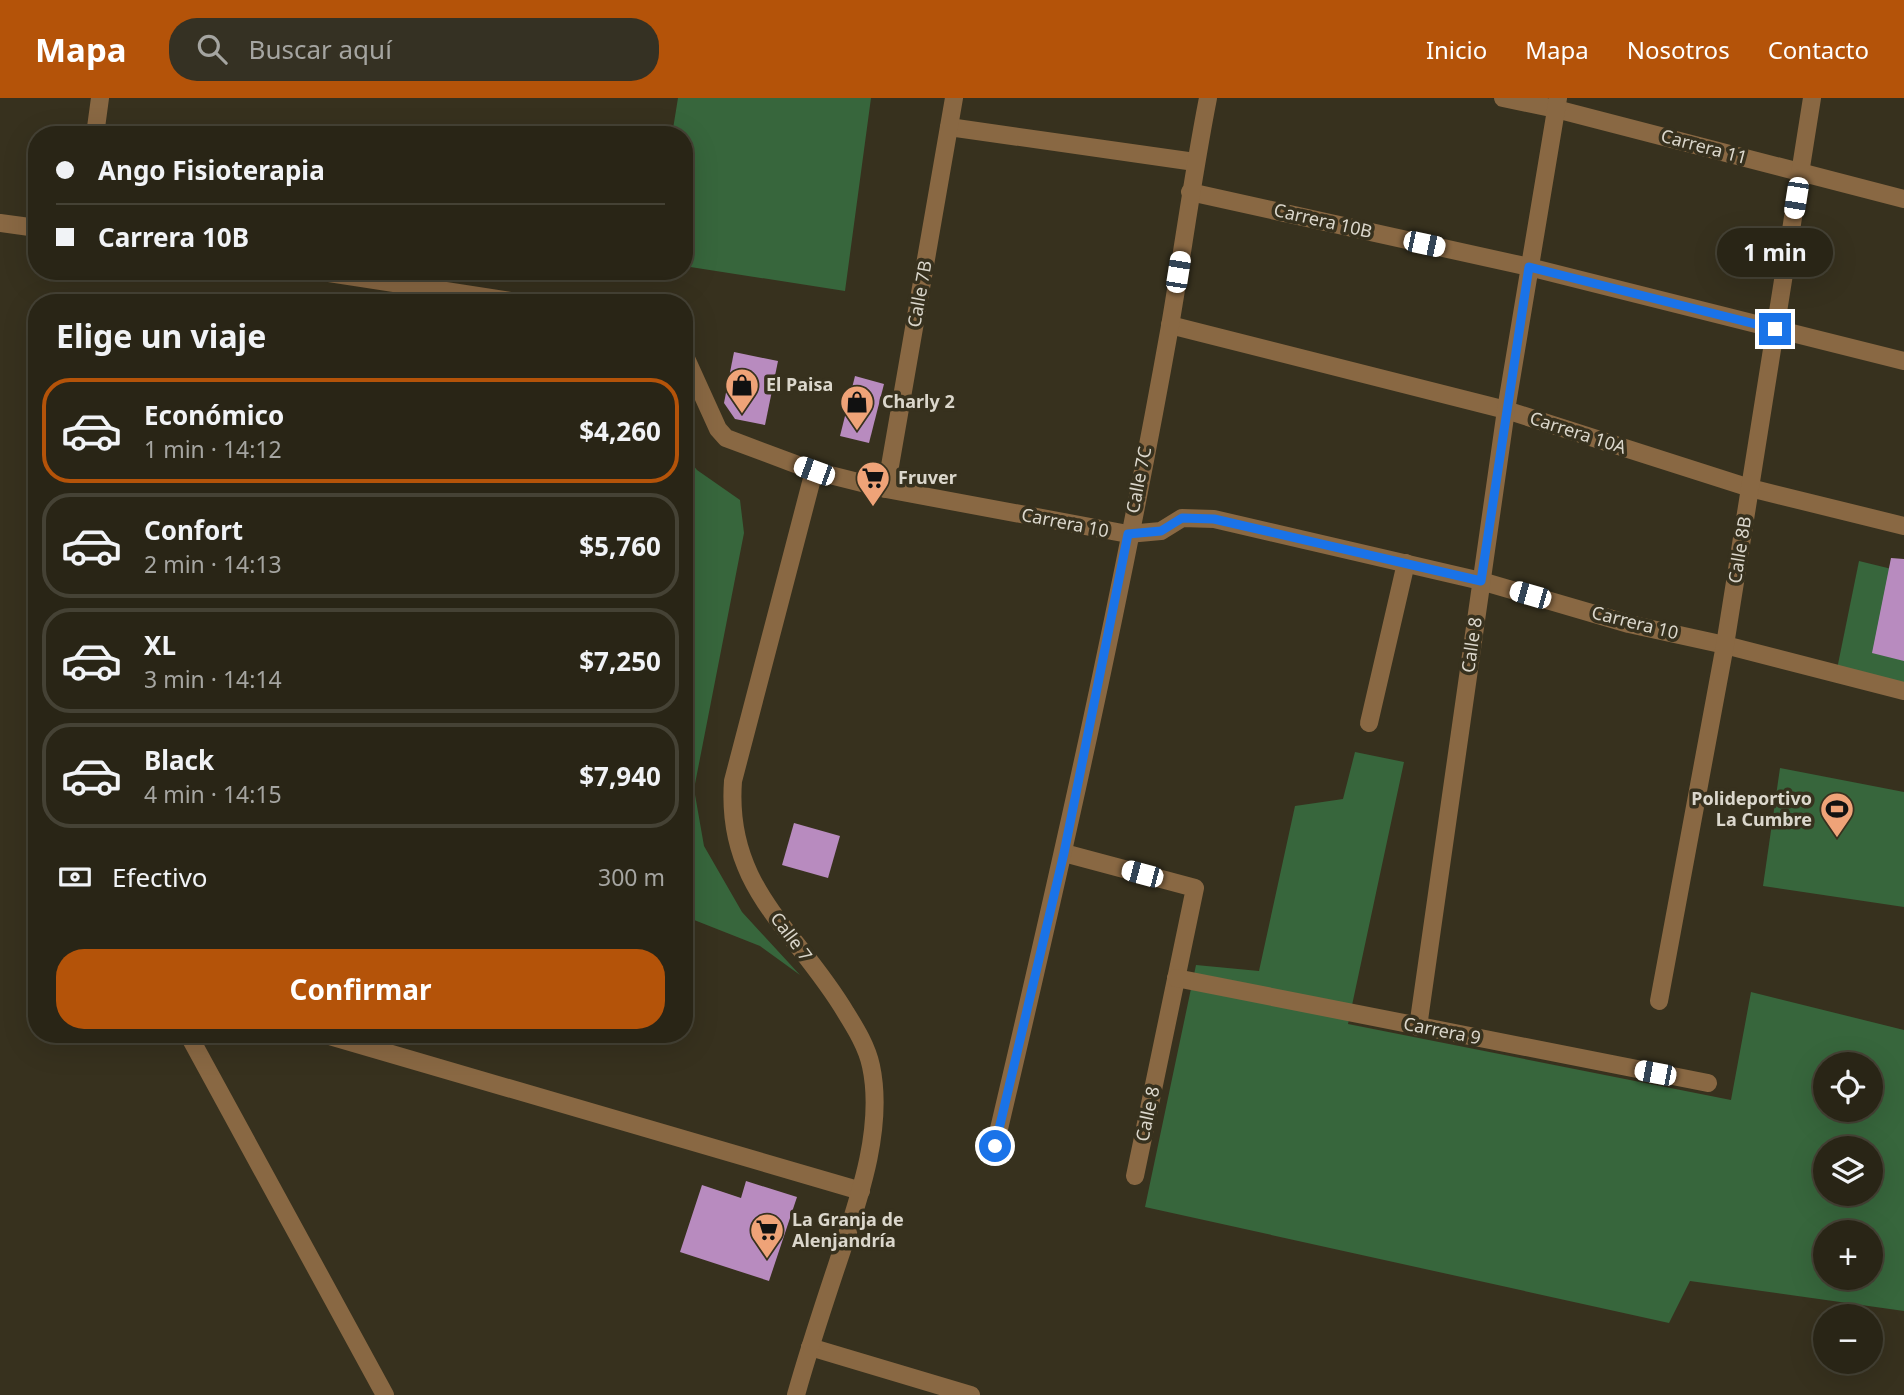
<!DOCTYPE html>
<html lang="es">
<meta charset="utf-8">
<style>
:root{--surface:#292516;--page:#353123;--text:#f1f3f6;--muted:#a5a5a1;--line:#454235;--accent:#b45309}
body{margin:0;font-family:"Noto Sans",sans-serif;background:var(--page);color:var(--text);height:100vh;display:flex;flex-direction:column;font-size:26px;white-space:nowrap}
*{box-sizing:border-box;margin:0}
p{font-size:23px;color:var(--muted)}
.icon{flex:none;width:38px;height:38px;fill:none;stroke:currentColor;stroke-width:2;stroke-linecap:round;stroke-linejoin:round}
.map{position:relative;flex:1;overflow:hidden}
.panel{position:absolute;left:28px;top:196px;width:665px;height:749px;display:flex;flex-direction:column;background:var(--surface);border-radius:28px;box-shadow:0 7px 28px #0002,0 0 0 2px var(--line)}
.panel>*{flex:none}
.hud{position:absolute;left:28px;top:28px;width:665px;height:154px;border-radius:28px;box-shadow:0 7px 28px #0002,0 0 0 2px var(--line);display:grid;align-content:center;height:154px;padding:0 28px;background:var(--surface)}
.buttons{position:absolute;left:1813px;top:954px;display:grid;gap:14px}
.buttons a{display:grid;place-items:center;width:70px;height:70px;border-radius:50%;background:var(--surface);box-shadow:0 7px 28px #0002,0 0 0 2px var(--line);font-size:35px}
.end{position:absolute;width:32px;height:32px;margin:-16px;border:9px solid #1a73e8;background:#fff;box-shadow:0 0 0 4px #fff}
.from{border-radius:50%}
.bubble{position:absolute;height:49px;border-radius:24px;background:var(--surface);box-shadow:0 7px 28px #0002,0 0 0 2px var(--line);font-size:23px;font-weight:700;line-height:49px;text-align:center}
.car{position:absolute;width:21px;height:42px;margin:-21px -10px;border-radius:9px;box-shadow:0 0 5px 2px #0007;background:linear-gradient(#fff 24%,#345 0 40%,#fff 0 76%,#345 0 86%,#fff 0)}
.hud b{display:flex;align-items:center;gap:24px;height:66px;font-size:26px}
.hud b+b{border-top:2px solid var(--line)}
.hud i{width:18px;height:18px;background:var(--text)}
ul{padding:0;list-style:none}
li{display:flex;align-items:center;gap:21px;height:105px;margin:0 14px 10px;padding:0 14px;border:4px solid var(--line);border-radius:28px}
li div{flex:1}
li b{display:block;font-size:26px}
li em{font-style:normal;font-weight:700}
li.active{border-color:var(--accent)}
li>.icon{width:63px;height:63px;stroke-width:1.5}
h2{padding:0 28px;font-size:32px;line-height:84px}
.pay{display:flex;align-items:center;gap:18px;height:77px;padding:0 28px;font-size:26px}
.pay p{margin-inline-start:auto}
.button{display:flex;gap:14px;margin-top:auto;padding:14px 28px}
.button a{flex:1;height:80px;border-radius:28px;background:var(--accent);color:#fff;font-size:28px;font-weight:700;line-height:80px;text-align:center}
header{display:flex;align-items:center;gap:42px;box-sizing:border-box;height:98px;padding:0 35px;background:var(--accent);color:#fff}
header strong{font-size:33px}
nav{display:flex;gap:38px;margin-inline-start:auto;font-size:24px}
.search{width:490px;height:63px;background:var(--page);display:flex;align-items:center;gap:18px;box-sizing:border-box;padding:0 24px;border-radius:28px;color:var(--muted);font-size:26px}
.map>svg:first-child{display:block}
.green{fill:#37663c;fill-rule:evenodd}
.building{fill:#b88bbf}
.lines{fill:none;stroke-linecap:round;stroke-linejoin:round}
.minor{stroke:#896843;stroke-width:18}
.route{stroke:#1a73e8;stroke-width:9}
.labels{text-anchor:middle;stroke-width:7;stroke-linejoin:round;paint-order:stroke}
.street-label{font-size:18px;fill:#dbd7cc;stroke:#37311e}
.poi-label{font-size:18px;font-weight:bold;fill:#dbd7cc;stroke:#37311e;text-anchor:start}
</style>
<header>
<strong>Mapa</strong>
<div class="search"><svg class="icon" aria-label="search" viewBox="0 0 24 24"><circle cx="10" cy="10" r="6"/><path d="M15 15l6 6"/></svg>Buscar aquí</div>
<nav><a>Inicio</a><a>Mapa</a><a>Nosotros</a><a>Contacto</a></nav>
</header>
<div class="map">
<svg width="1904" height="1297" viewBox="0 0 1904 1297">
<rect width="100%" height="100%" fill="#37311e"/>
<g class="green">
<polygon points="678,0 871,0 845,193 684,168 684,37 672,37"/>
<polygon points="684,356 697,372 740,402 744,435 694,691 704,748 742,814 800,877 760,848 684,818"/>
<polygon points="1859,463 1904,474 1904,593 1836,576"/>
<path d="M1355,654L1404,664L1348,926L1731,1002L1751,894L1904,932V1213L1690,1183L1669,1225L1145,1109L1196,867L1259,873L1295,708L1343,701ZM1825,966H1871V1012H1825ZM1825,1050H1871V1096H1825ZM1825,1134H1871V1180H1825Z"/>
<polygon points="1780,670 1904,694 1904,809 1763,788"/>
</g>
<g class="building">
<polygon points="734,254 778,263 765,327 735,321 724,305"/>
<polygon points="855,278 884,286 869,345 840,338"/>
<polygon points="1891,460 1904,461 1904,563 1872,555"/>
<polygon points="794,725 840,738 828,780 782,767"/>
<polygon points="746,1083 797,1099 769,1183 680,1154 702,1087 741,1100"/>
</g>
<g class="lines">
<g class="minor">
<polyline points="1503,0 1556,11 1904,101"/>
<polyline points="949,29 1195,64"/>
<polyline points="95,37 100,0"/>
<polyline points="1190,94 1529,169 1904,263"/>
<polyline points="0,125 37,130"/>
<polyline points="316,173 524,205"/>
<polyline points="1170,227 1506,312 1750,390 1904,428"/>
<polyline points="684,256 718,331 726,340 814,373 886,391 1128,436 1161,433 1182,420 1214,421 1481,483 1629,526 1725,547 1904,593"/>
<polyline points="886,391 954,0"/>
<polyline points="1369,625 1406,465"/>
<polyline points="1064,755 1195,790 1135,1078"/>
<polyline points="1176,880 1708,985"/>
<polyline points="1659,903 1725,547 1812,0"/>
<polyline points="1418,929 1506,312 1558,0"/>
<polyline points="188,936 385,1297"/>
<polyline points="323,936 861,1093"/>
<path d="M995,1048C1059,776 1121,503 1170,228C1183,152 1193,76 1208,0"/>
<polyline points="810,1249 971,1297"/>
<path d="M796,1297C808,1254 822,1212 836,1170C856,1109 885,1033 871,968C867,949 856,931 846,915C797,832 725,791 733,683L814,373"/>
</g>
</g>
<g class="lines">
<polyline class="route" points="995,1048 1064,755 1128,436 1161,433 1182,420 1214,421 1481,483 1529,169 1775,231"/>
</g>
<defs>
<g id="shop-pin" transform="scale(1.75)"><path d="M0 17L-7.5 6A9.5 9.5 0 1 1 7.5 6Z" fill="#efa378" stroke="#37311e"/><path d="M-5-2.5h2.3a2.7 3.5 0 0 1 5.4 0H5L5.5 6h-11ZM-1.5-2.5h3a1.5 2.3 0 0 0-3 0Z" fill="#111"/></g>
<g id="supermarket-pin" transform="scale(1.75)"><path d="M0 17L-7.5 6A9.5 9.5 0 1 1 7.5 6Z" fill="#efa378" stroke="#37311e"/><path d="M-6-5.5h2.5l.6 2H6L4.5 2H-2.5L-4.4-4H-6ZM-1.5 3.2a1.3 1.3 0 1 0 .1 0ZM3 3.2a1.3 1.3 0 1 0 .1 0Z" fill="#111"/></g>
<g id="stadium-pin" transform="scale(1.75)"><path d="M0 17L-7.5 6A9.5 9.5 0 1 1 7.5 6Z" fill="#efa378" stroke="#37311e"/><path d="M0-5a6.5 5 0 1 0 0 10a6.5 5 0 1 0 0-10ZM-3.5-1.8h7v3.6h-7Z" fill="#111"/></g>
</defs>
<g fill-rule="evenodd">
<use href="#shop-pin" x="742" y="287"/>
<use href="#shop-pin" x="857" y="304"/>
<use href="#supermarket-pin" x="873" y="380"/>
<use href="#stadium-pin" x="1837" y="711"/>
<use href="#supermarket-pin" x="767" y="1132"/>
</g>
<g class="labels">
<g class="street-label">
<text transform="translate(1704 49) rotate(15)" y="6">Carrera 11</text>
<text transform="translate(1323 123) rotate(13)" y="6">Carrera 10B</text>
<text transform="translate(920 196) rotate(-80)" y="6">Calle 7B</text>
<text transform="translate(1578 335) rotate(18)" y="6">Carrera 10A</text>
<text transform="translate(1139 382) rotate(-79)" y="6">Calle 7C</text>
<text transform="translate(1065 425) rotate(11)" y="6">Carrera 10</text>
<text transform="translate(1740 452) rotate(-81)" y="6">Calle 8B</text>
<text transform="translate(1635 525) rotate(14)" y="6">Carrera 10</text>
<text transform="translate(1472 547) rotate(-82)" y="6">Calle 8</text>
<text transform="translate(791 839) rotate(53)" y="6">Calle 7</text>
<text transform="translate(1442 933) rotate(11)" y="6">Carrera 9</text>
<text transform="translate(1148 1016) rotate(-78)" y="6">Calle 8</text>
</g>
<g class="poi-label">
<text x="766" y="293">El Paisa</text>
<text x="882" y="310">Charly 2</text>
<text x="898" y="386">Fruver</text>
<text x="1812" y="707" text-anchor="end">Polideportivo<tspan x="1812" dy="21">La Cumbre</tspan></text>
<text x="792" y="1128">La Granja de<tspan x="792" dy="21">Alenjandría</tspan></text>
</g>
</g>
</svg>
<div class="buttons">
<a><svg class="icon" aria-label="locate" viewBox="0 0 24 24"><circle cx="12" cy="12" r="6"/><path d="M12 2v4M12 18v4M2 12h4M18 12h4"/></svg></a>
<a><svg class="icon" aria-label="layers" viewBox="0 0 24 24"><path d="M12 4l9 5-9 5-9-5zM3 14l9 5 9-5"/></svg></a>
<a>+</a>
<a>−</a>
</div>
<i class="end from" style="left:995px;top:1048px"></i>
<i class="end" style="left:1775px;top:231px"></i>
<div class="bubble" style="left:1717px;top:130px;width:116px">1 min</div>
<i class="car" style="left:1796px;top:100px;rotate:189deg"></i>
<i class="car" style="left:1424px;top:146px;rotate:102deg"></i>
<i class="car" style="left:1178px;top:174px;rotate:9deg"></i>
<i class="car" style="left:814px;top:373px;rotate:290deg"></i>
<i class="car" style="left:1530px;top:497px;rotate:286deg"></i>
<i class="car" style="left:1142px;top:776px;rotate:285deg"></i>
<i class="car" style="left:1655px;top:975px;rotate:281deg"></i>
<div class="hud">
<b><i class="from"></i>Ango Fisioterapia</b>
<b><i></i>Carrera 10B</b>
</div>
<section class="panel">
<h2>Elige un viaje</h2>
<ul>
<li class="active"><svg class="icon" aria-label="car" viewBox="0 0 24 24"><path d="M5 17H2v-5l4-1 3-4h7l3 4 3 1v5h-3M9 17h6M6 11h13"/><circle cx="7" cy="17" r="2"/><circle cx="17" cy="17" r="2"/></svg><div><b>Económico</b><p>1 min · 14:12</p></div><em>$4,260</em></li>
<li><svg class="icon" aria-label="car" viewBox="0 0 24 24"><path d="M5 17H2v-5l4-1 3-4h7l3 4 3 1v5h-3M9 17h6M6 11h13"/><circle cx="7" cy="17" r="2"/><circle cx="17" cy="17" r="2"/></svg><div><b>Confort</b><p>2 min · 14:13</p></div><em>$5,760</em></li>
<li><svg class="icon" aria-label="car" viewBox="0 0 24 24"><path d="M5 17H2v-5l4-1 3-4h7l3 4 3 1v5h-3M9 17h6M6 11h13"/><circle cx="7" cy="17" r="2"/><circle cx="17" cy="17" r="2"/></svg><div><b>XL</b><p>3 min · 14:14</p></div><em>$7,250</em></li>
<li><svg class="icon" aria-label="car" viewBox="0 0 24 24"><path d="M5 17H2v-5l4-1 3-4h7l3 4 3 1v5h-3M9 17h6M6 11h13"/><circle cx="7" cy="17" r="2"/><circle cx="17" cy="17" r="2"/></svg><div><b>Black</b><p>4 min · 14:15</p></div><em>$7,940</em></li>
</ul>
<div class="pay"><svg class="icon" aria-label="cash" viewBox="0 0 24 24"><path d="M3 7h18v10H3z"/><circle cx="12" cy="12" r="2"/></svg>Efectivo<p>300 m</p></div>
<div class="button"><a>Confirmar</a></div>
</section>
</div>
